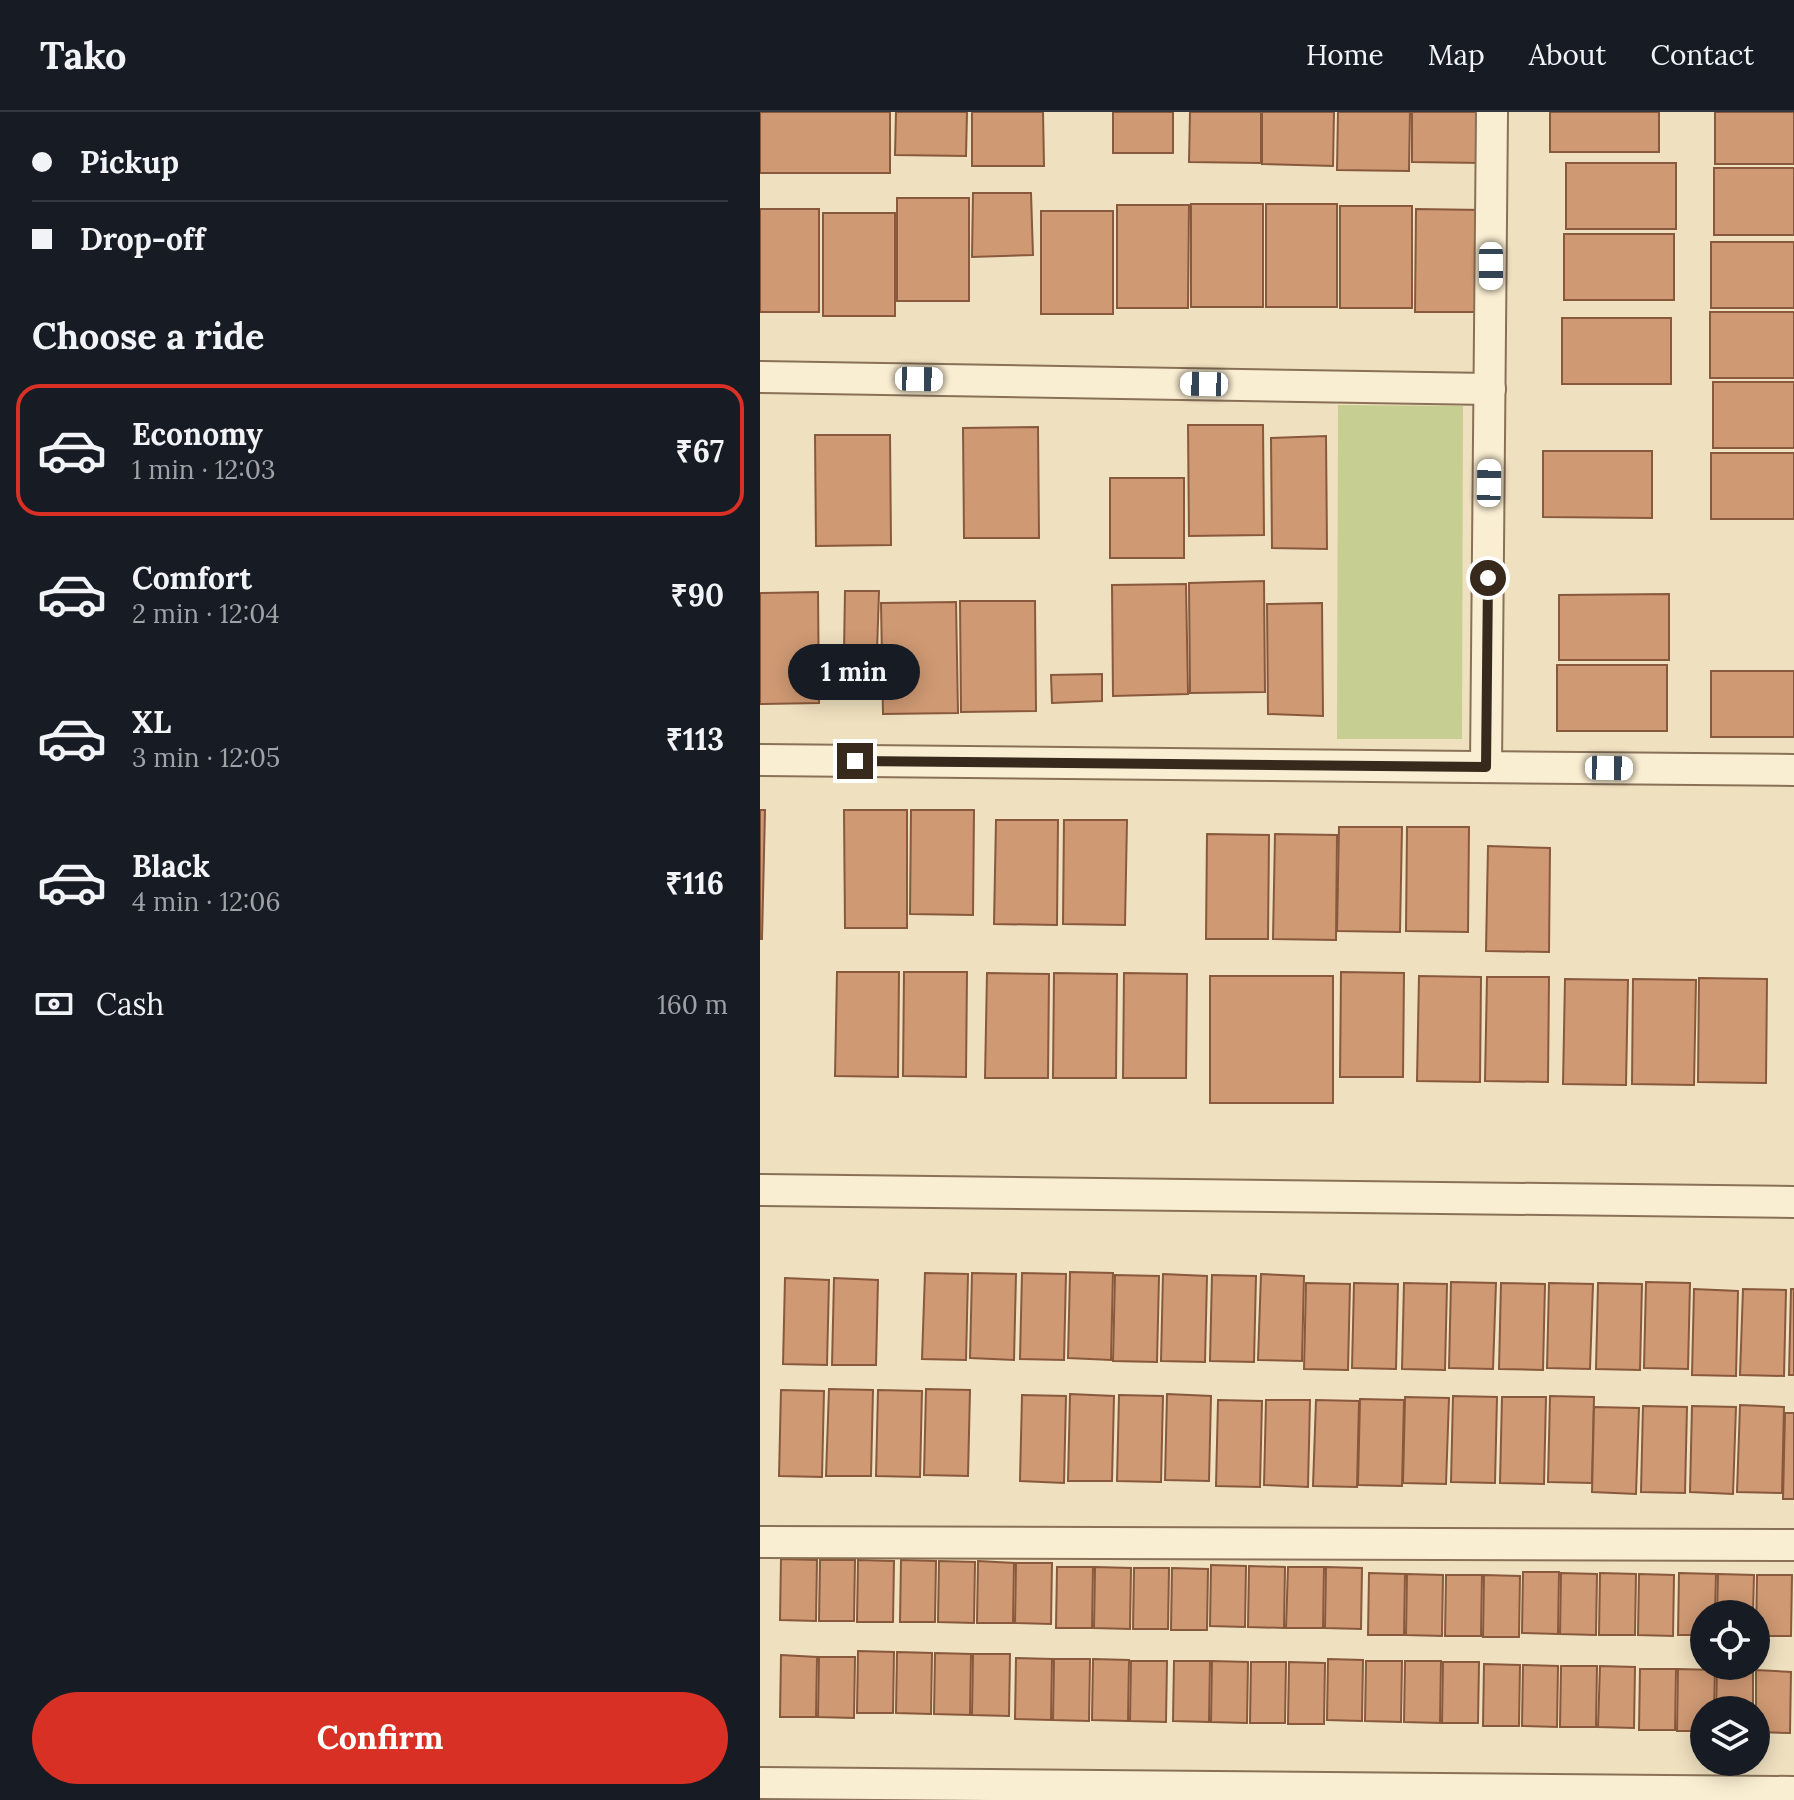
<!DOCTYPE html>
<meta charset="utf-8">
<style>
:root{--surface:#171b24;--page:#242831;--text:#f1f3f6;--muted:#9ea1a6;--line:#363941;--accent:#d93025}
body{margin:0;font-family:Lora,serif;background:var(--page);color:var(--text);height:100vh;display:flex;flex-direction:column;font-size:30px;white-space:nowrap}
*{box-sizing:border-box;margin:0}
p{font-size:26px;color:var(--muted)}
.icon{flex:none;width:44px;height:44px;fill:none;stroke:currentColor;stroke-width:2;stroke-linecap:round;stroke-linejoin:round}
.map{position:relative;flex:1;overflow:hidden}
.drawer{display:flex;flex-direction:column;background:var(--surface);width:760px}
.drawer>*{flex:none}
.banner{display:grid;align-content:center;height:176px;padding:0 32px;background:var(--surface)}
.controls{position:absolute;left:930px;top:1488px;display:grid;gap:16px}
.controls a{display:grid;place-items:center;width:80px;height:80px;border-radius:50%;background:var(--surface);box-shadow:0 4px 20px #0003;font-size:40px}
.end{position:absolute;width:36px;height:36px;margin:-18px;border:10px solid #37291c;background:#fff;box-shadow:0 0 0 4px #fff}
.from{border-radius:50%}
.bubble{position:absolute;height:56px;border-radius:28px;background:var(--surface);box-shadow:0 4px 20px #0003;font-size:26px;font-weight:700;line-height:56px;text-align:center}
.car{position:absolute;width:24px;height:48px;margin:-24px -12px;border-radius:10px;box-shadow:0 0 6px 2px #0007;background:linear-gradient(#fff 24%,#345 0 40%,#fff 0 76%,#345 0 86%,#fff 0)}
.banner b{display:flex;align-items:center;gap:28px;height:76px;font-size:30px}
.banner b+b{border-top:2px solid var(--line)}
.banner i{width:20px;height:20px;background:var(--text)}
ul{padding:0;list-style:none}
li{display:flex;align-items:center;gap:24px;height:132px;margin:0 16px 12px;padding:0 16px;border:4px solid transparent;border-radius:24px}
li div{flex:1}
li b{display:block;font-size:30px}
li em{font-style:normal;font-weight:700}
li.on{border-color:var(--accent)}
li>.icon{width:72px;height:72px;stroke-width:1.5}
h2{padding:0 32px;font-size:36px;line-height:96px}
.pay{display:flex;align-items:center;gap:20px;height:88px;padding:0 32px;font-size:30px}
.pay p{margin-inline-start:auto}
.cta{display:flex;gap:16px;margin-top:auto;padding:16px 32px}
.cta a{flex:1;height:92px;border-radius:48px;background:var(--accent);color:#fff;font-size:32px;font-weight:700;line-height:92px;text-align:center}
header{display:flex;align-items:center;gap:48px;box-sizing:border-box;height:112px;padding:0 40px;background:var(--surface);border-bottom:2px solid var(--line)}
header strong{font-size:38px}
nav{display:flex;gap:44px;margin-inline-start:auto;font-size:28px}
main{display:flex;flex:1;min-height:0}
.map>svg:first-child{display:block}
.green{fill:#c7ce92}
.building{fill:#cf9973;stroke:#88593c;stroke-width:2}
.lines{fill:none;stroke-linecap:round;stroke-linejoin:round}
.minor-casing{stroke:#887157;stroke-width:34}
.minor{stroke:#faeed2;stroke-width:30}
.route{stroke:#37291c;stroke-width:10}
</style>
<header>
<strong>Tako</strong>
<nav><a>Home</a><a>Map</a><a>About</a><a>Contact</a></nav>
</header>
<main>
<section class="drawer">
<div class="banner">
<b><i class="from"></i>Pickup</b>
<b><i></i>Drop-off</b>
</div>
<h2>Choose a ride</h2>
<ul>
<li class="on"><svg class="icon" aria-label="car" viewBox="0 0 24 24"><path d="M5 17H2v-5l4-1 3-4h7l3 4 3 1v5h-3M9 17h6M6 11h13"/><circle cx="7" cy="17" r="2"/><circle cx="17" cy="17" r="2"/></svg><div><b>Economy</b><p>1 min · 12:03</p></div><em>₹67</em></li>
<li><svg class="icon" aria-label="car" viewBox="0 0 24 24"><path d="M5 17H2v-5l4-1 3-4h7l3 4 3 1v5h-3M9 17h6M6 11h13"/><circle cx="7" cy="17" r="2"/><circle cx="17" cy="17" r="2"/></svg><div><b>Comfort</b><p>2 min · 12:04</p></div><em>₹90</em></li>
<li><svg class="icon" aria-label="car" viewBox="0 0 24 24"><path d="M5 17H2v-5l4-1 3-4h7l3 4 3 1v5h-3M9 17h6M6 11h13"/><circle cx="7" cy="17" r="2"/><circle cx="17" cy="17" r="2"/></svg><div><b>XL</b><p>3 min · 12:05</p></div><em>₹113</em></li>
<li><svg class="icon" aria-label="car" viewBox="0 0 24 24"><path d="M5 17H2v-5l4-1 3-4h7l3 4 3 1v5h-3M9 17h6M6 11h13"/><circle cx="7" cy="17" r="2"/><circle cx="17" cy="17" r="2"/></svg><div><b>Black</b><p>4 min · 12:06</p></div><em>₹116</em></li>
</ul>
<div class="pay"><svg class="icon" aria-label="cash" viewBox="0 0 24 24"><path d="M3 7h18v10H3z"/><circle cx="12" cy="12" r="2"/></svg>Cash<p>160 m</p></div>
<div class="cta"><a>Confirm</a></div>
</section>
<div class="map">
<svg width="1034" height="1688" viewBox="0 0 1034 1688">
<rect width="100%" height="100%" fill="#efe0bf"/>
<polygon class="green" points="578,293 703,294 702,627 577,627"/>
<g class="building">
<rect x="0" y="0" width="130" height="61"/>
<polygon points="136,0 207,0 206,44 135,43"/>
<polygon points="212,0 283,0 284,54 212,54"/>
<rect x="353" y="0" width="60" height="41"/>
<polygon points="430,0 501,0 501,51 429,50"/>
<polygon points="502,0 574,0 573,54 502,52"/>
<polygon points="578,0 650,0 649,59 577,58"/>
<polygon points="652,0 724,0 723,51 652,50"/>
<rect x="790" y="0" width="109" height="40"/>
<rect x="955" y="0" width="79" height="52"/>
<rect x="806" y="51" width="110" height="66"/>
<rect x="954" y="56" width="80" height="67"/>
<polygon points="213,81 271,81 273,143 212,145"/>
<rect x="137" y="86" width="72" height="103"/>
<rect x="431" y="92" width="72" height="103"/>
<rect x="506" y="92" width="71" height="103"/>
<polygon points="357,93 429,93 428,196 357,196"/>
<rect x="580" y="94" width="72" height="102"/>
<rect x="0" y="97" width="59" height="103"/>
<polygon points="656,97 723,98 722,200 655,200"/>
<rect x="281" y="99" width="72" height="103"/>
<rect x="63" y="101" width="72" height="103"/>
<rect x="804" y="122" width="110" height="66"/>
<rect x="951" y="130" width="83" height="66"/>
<rect x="950" y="200" width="84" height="66"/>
<rect x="802" y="206" width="109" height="66"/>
<rect x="953" y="270" width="81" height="66"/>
<polygon points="428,313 503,313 504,423 429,424"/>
<polygon points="278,315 279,426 204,426 203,316"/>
<polygon points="55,323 130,323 131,433 56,434"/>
<polygon points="566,324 567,437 512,436 511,326"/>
<polygon points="783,339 892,339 892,406 783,405"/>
<rect x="951" y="341" width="83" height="66"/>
<rect x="350" y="366" width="74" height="80"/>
<polygon points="504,469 505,580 430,581 429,471"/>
<polygon points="426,472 428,582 353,584 352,473"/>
<polygon points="85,479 119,479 117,540 84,540"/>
<polygon points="58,480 59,591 0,592 0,481"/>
<polygon points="909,482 909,548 799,548 799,483"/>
<polygon points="200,489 275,489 276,599 201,600"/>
<polygon points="196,490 198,601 123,602 121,491"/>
<polygon points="562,491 563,604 508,602 507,492"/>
<rect x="797" y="553" width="110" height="66"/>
<rect x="951" y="559" width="83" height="66"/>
<polygon points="342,562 342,589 292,591 291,563"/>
<polygon points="0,698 5,698 2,827 0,827"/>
<polygon points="84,698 147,698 147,816 85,816"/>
<polygon points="151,698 214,698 213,803 150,802"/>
<polygon points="236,708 298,708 297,813 234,812"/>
<polygon points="304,708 367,708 365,813 303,812"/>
<polygon points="579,715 642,715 640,820 577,819"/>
<polygon points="647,715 709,715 708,820 646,819"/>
<polygon points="447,722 509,723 508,827 446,827"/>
<polygon points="515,722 577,723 576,828 513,827"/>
<polygon points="728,734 790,736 789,840 726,839"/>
<polygon points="77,860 139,860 138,965 75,964"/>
<polygon points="144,860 207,860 206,965 143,964"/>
<polygon points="581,860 644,861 643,965 580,965"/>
<polygon points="227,861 289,862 288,966 225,966"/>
<polygon points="294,861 357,862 356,966 293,966"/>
<polygon points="364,861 427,862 426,966 363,966"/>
<rect x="450" y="864" width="123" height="127"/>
<polygon points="659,864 721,865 720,970 657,969"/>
<polygon points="727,865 789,865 788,970 725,969"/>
<polygon points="939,866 1007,867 1006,971 938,970"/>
<polygon points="805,867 868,868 866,973 803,972"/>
<polygon points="873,867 936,868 934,973 872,972"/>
<polygon points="310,1160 353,1161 351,1248 308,1246"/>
<polygon points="165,1161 208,1162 206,1248 162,1247"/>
<polygon points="212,1161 256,1162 254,1248 210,1246"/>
<polygon points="262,1161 306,1162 304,1248 260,1247"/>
<polygon points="403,1162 447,1164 445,1250 401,1249"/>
<polygon points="501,1162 544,1164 542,1249 498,1248"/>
<polygon points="355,1163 399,1164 397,1250 353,1249"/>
<polygon points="452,1163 496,1164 494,1250 450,1249"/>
<polygon points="25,1166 69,1168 67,1253 23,1252"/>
<polygon points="74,1166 118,1168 116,1253 72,1253"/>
<polygon points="691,1170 736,1171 733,1257 689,1256"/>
<polygon points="886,1170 930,1171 928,1257 884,1256"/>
<polygon points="546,1171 590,1172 588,1258 544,1257"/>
<polygon points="594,1171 638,1172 636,1257 592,1256"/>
<polygon points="644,1171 687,1172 685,1258 642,1257"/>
<polygon points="741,1171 785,1172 783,1258 739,1257"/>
<polygon points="789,1171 833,1172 830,1257 787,1256"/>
<polygon points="838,1171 882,1172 880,1258 836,1257"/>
<polygon points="934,1177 978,1179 976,1264 932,1263"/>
<polygon points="983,1177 1026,1178 1024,1264 980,1263"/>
<polygon points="1031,1177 1034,1177 1034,1263 1029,1263"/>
<polygon points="69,1277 113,1278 111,1364 66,1364"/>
<polygon points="166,1277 210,1278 208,1364 164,1363"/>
<polygon points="21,1278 64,1279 62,1365 19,1364"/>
<polygon points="118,1278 162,1279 160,1365 116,1364"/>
<polygon points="310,1282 354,1284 352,1369 308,1369"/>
<polygon points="407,1282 451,1284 449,1369 405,1368"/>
<polygon points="262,1283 306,1284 304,1371 260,1369"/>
<polygon points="359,1283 403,1284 401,1370 357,1369"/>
<polygon points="693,1284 737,1285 735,1371 691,1370"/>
<polygon points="790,1284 834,1285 832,1371 788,1370"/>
<polygon points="645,1285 689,1286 686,1372 643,1371"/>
<polygon points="742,1285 786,1285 784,1372 740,1371"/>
<polygon points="600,1287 644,1288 642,1374 598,1373"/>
<polygon points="458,1288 502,1289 500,1375 456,1374"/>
<polygon points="506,1288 550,1288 548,1375 504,1373"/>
<polygon points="556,1288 599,1289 597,1375 553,1374"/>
<polygon points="980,1293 1024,1295 1022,1381 977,1380"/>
<polygon points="883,1294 927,1295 925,1381 881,1380"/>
<polygon points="932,1294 976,1295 973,1382 930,1380"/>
<polygon points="834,1295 879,1296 876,1382 832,1380"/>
<polygon points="1025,1301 1034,1301 1034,1387 1023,1387"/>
<polygon points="21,1447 57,1448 56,1509 20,1508"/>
<polygon points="60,1448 95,1448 94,1509 59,1509"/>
<polygon points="98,1448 134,1449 133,1510 97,1510"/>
<polygon points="141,1448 176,1449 175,1510 140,1510"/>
<polygon points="179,1449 215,1450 214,1511 178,1510"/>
<polygon points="218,1449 254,1451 253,1511 217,1511"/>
<polygon points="256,1451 292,1451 291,1512 255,1511"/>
<polygon points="451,1453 486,1454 485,1515 450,1514"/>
<polygon points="489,1454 525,1455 524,1516 488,1515"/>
<polygon points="297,1455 333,1455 332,1516 296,1516"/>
<polygon points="335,1455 371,1456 370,1517 334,1516"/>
<polygon points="528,1455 564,1455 563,1516 526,1516"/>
<polygon points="566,1455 602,1456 601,1517 565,1516"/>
<polygon points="374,1456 409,1456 408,1517 373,1517"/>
<polygon points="412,1456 448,1457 447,1518 411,1518"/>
<polygon points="763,1460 799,1460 798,1522 762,1521"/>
<polygon points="609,1461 645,1462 644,1523 608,1523"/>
<polygon points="801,1461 837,1462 836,1523 800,1522"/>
<polygon points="840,1461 876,1462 875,1523 839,1523"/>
<polygon points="919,1461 956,1462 955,1502 944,1502 944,1523 918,1523"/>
<polygon points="647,1462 683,1463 682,1524 646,1523"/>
<polygon points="879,1462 914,1463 913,1524 878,1523"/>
<polygon points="958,1462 994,1463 993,1502 957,1502"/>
<polygon points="686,1463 722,1463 721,1524 685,1524"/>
<polygon points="724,1463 760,1464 759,1525 723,1525"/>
<polygon points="997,1463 1032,1463 1031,1524 996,1524"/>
<polygon points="98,1539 134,1540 133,1601 97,1601"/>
<polygon points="137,1540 172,1541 171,1602 136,1601"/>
<polygon points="175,1541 211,1542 210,1603 174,1602"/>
<polygon points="213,1542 250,1542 249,1604 212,1603"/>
<polygon points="21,1543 57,1545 56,1605 20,1605"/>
<polygon points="59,1545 95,1545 94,1606 58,1605"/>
<polygon points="256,1546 292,1547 291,1608 255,1607"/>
<polygon points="294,1547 330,1547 329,1609 293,1608"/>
<polygon points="333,1547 369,1548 368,1609 332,1608"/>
<polygon points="568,1547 603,1548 602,1609 567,1608"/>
<polygon points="371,1549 407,1549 406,1610 370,1609"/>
<polygon points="414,1549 450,1549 449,1610 413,1609"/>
<polygon points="452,1549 488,1550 487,1611 451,1610"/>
<polygon points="606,1549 642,1549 641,1610 605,1609"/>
<polygon points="645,1549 681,1549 680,1611 644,1610"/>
<polygon points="491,1550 526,1550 525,1611 490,1611"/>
<polygon points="529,1550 565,1551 564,1612 528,1612"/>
<polygon points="683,1550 719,1550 718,1611 682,1611"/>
<polygon points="724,1552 760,1553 759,1614 723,1614"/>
<polygon points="763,1553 798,1554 797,1615 762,1614"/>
<polygon points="801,1554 837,1554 836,1615 800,1615"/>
<polygon points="840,1554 875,1555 874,1616 838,1615"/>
<polygon points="880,1557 916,1557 915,1618 879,1618"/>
<polygon points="918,1557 955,1558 954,1598 944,1598 944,1619 917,1619"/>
<polygon points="957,1558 993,1558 993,1598 956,1598"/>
<polygon points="996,1558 1031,1560 1030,1621 996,1620"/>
</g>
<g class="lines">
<g class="minor-casing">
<g id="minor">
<polyline points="0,265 730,277"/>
<polyline points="0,648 1034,658"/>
<polyline points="726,655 732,0"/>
<polyline points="0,1078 1034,1090"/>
<polyline points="0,1430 1034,1433"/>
<polyline points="0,1671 1034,1680"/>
</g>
</g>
<use href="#minor" class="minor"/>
</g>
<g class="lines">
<polyline class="route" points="95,649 726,655 728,466"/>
</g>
</svg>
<div class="controls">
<a><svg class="icon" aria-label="locate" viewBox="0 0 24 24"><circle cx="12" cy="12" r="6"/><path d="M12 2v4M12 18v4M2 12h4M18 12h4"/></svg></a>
<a><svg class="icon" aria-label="layers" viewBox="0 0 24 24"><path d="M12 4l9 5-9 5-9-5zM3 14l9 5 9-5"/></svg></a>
</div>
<i class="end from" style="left:728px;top:466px"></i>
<i class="end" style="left:95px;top:649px"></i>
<div class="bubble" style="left:28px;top:532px;width:132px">1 min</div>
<i class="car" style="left:731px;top:154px;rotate:180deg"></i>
<i class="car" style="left:159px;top:267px;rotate:91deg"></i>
<i class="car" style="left:444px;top:272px;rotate:271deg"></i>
<i class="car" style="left:729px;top:371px;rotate:1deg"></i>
<i class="car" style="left:849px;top:656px;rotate:91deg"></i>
</div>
</main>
